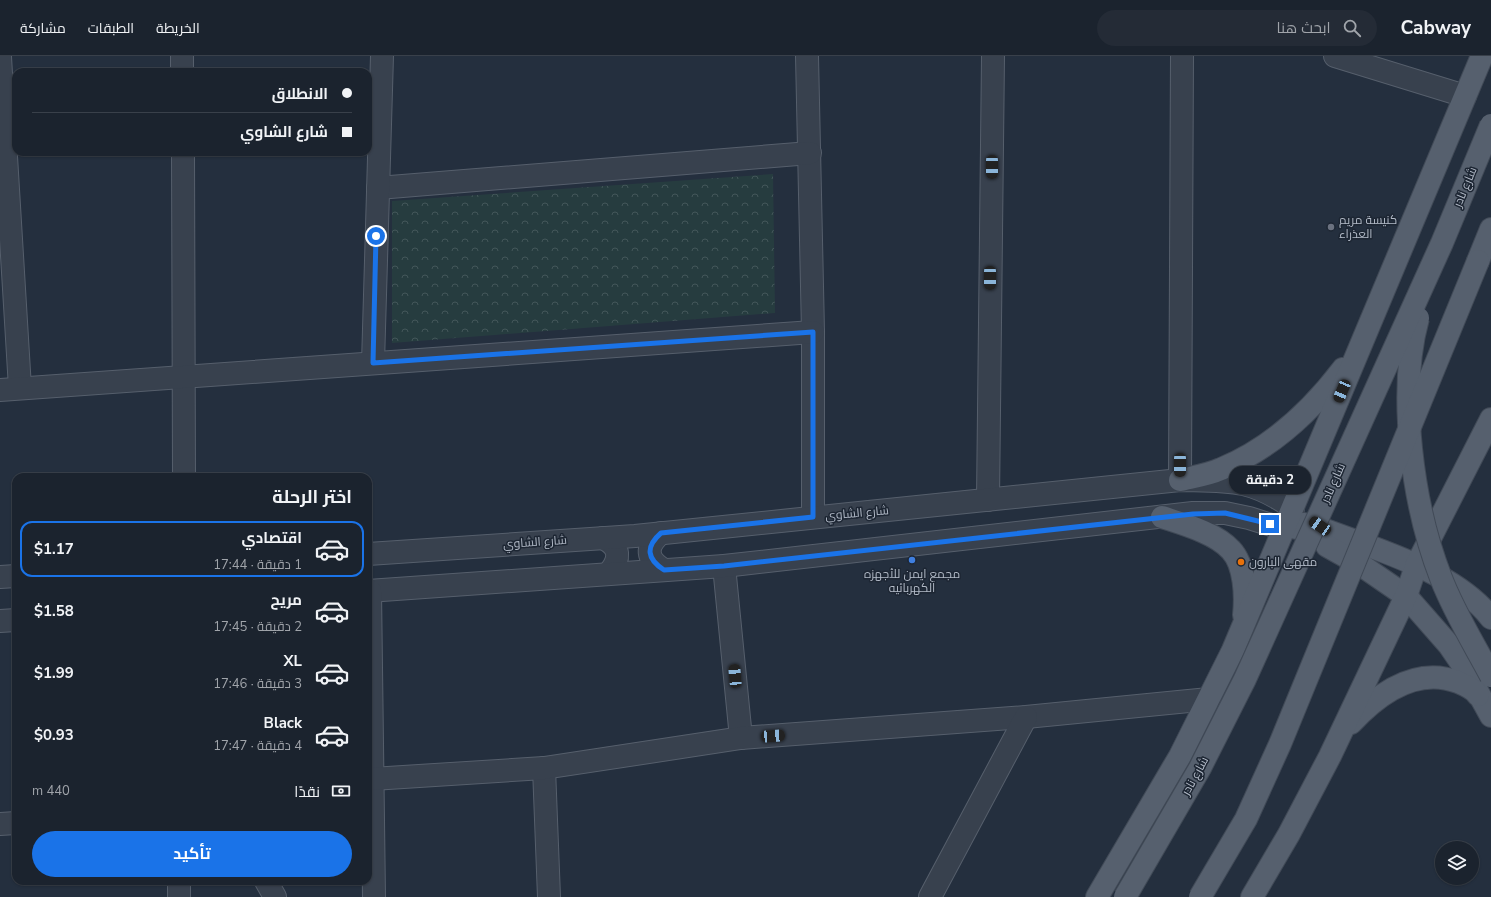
<!DOCTYPE html>
<html lang="ar">
<meta charset="utf-8">
<style>
:root{--surface:#1b232e;--page:#242b36;--text:#f1f3f6;--muted:#a0a4aa;--line:#39404a;--accent:#1a73e8}
body{margin:0;font-family:"Nunito Sans",Cairo,sans-serif;background:var(--page);color:var(--text);direction:rtl;height:100vh;display:flex;flex-direction:column;font-size:15px;white-space:nowrap}
*{box-sizing:border-box;margin:0}
p{font-size:13px;color:var(--muted)}
.icon{flex:none;width:22px;height:22px;fill:none;stroke:currentColor;stroke-width:2;stroke-linecap:round;stroke-linejoin:round}
.map{position:relative;flex:1;overflow:hidden;direction:ltr}
.drawer{position:absolute;left:12px;top:417px;width:360px;height:412px;display:flex;flex-direction:column;background:var(--surface);border-radius:12px;box-shadow:0 1px 3px #0004,0 0 0 1px var(--line);direction:rtl}
.drawer>*{flex:none}
.top-card{position:absolute;left:12px;top:12px;width:360px;height:88px;border-radius:12px;box-shadow:0 1px 3px #0004,0 0 0 1px var(--line);direction:rtl;display:grid;align-content:center;height:88px;padding:0 20px;background:var(--surface)}
.buttons{position:absolute;left:1435px;top:785px;display:grid;gap:8px}
.buttons a{display:grid;place-items:center;width:44px;height:44px;border-radius:50%;background:var(--surface);box-shadow:0 1px 3px #0004,0 0 0 1px var(--line);font-size:20px}
.end{position:absolute;width:18px;height:18px;margin:-9px;border:5px solid #1a73e8;background:#fff;box-shadow:0 0 0 2px #fff}
.from{border-radius:50%}
.bubble{position:absolute;height:28px;border-radius:14px;background:var(--surface);box-shadow:0 1px 3px #0004,0 0 0 1px var(--line);font-size:13px;font-weight:700;line-height:28px;text-align:center;direction:rtl}
.car{position:absolute;width:12px;height:24px;margin:-12px -6px;border-radius:5px;box-shadow:0 0 3px 1px #0007;background:linear-gradient(#222 24%,#8ab4d8 0 40%,#222 0 76%,#8ab4d8 0 86%,#222 0)}
.top-card b{display:flex;align-items:center;gap:14px;height:38px;font-size:15px}
.top-card b+b{border-top:1px solid var(--line)}
.top-card i{width:10px;height:10px;background:var(--text)}
ul{padding:0;list-style:none}
li{display:flex;align-items:center;gap:12px;height:56px;margin:0 8px 6px;padding:0 12px;border:2px solid transparent;border-radius:12px}
li div{flex:1}
li b{display:block;font-size:15px}
li em{font-style:normal;font-weight:700}
li.current{border-color:var(--accent)}
li>.icon{width:36px;height:36px;stroke-width:1.5}
h2{padding:0 20px;font-size:18px;line-height:48px}
.pay{display:flex;align-items:center;gap:10px;height:44px;padding:0 20px;font-size:15px}
.pay p{margin-inline-start:auto}
.button{display:flex;gap:8px;margin-top:auto;padding:8px 20px}
.button a{flex:1;height:46px;border-radius:24px;background:var(--accent);color:#fff;font-size:16px;font-weight:700;line-height:46px;text-align:center}
header{display:flex;align-items:center;gap:24px;box-sizing:border-box;height:56px;padding:0 20px;background:var(--surface);border-bottom:1px solid var(--line)}
header strong{font-size:19px}
nav{display:flex;gap:22px;margin-inline-start:auto;font-size:14px}
.search{width:280px;height:36px;background:var(--page);display:flex;align-items:center;gap:10px;box-sizing:border-box;padding:0 14px;border-radius:22px;color:var(--muted);font-size:15px}
.map>svg:first-child{display:block}
.park{fill:url(#park-crowns)}
.lines{fill:none;stroke-linecap:round;stroke-linejoin:round}
.minor-casing{stroke:#565f6c;stroke-width:24}
.major-casing{stroke:#414a57;stroke-width:24}
.minor{stroke:#38414e;stroke-width:22}
.major{stroke:#56606e;stroke-width:22}
.major-bridge-casing{stroke:#414a57;stroke-width:24;stroke-linecap:butt}
.major-bridge{stroke:#56606e;stroke-width:22}
.route{stroke:#1a73e8;stroke-width:5}
.worship-dot{fill:#6b7280;stroke:#1d2633;stroke-width:1.5}
.shop-dot{fill:#3f7fe0;stroke:#1d2633;stroke-width:1.5}
.food-dot{fill:#e8710a;stroke:#1d2633;stroke-width:1.5}
.labels{text-anchor:middle;stroke-width:3;stroke-linejoin:round;paint-order:stroke}
.street-label{font-size:12px;fill:#b4bcc9;stroke:#1d2633}
.poi-label{font-size:12px;fill:#b4bcc9;stroke:#1d2633;text-anchor:start}
</style>
<header>
<strong>Cabway</strong>
<div class="search"><svg class="icon" aria-label="search" viewBox="0 0 24 24"><circle cx="10" cy="10" r="6"/><path d="M15 15l6 6"/></svg>ابحث هنا</div>
<nav><a>الخريطة</a><a>الطبقات</a><a>مشاركة</a></nav>
</header>
<div class="map">
<svg width="1491" height="841" viewBox="0 0 1491 841">
<defs>
<pattern id="park-crowns" width="20" height="18" patternUnits="userSpaceOnUse"><rect width="20" height="18" fill="#263c3f"/><path d="M2 6a3 3 0 1 1 6 0M12 15a3 3 0 1 1 6 0" fill="none" stroke="#435659"/></pattern>
</defs>
<rect width="100%" height="100%" fill="#242f3e"/>
<polygon class="park" points="773,118 775,257 392,287 392,145"/>
<g class="lines">
<g class="minor-casing">
<g id="minor">
<polyline points="182,0 182,16"/>
<polyline points="807,0 813,276 813,461"/>
<polyline points="1335,0 1465,40"/>
<polyline points="0,1 20,332"/>
<polyline points="183,96 184,421"/>
<polyline points="378,132 810,97"/>
<polyline points="373,307 382,0"/>
<polyline points="0,334 813,276"/>
<polyline points="1180,424 1182,0"/>
<polyline points="988,444 993,0"/>
<path d="M661,477C645,491 646,503 664,514"/>
<path d="M603,482C621,491 621,503 608,518"/>
<path d="M368,498L635,480L1180,424C1229,425 1250,422 1293,452"/>
<polyline points="724,510 741,682"/>
<polyline points="0,521 16,520"/>
<polyline points="368,535 724,510 1193,457 1225,457 1249,462 1284,473"/>
<polyline points="370,535 374,841"/>
<polyline points="0,565 16,564"/>
<polyline points="544,712 549,841"/>
<polyline points="372,723 544,712 741,682 1026,661 1209,643"/>
<polyline points="0,768 16,767"/>
<polyline points="266,825 275,841"/>
<polyline points="179,841 179,825"/>
<polyline points="930,841 1026,661"/>
</g>
</g>
<g class="major-casing">
<g id="major">
<polyline points="1478,205 1491,173"/>
<path d="M1180,424C1193,421 1208,419 1221,413C1270,393 1311,355 1343,313"/>
<path d="M1162,461C1183,468 1216,477 1231,494C1245,509 1246,540 1244,559"/>
<path d="M1296,472L1303,468L1312,469C1368,491 1453,513 1491,562"/>
<polyline points="1327,490 1361,509 1406,540 1449,589 1464,611 1491,660"/>
<path d="M1351,667C1378,638 1416,610 1458,626C1465,629 1474,633 1478,639"/>
<polyline points="1097,841 1180,700 1233,594 1482,0"/>
<polyline points="1252,841 1289,778 1330,700 1406,540 1416,510 1491,363"/>
</g>
</g>
<use href="#minor" class="minor"/>
<use href="#major" class="major"/>
<g class="major-bridge-casing">
<g id="major-bridge">
<path d="M1418,262C1397,338 1413,450 1441,522C1454,556 1474,588 1491,620"/>
<polyline points="1125,841 1200,712 1245,623 1442,187 1491,69"/>
<polyline points="1200,841 1246,763 1280,688 1478,205"/>
</g>
</g>
<use href="#major-bridge" class="major-bridge"/>
</g>
<g class="lines">
<path class="route" d="M376,180L373,307L813,276V461L661,477C645,491 647,503 664,514L724,510L1193,458L1225,457L1270,468"/>
</g>
<circle class="worship-dot" cx="1331" cy="171" r="4"/>
<circle class="shop-dot" cx="912" cy="504" r="4"/>
<circle class="food-dot" cx="1241" cy="506" r="4"/>
<g class="labels">
<g class="street-label">
<text transform="translate(1465 131) rotate(-67)" y="4">شارع نادر</text>
<text transform="translate(1333 427) rotate(-66)" y="4">شارع نادر</text>
<text transform="translate(857 457) rotate(-5)" y="4">شارع الشاوي</text>
<text transform="translate(535 486) rotate(-4)" y="4">شارع الشاوي</text>
<text transform="translate(1195 720) rotate(-61)" y="4">شارع نادر</text>
</g>
<g class="poi-label">
<text x="1339" y="168">كنيسة مريم<tspan x="1339" dy="14">العذراء</tspan></text>
<text x="1249" y="510">مقهى البارون</text>
<text x="912" y="522" text-anchor="middle">مجمع ايمن للأجهزه<tspan x="912" dy="14">الكهربائيه</tspan></text>
</g>
</g>
</svg>
<div class="buttons">
<a><svg class="icon" aria-label="layers" viewBox="0 0 24 24"><path d="M12 4l9 5-9 5-9-5zM3 14l9 5 9-5"/></svg></a>
</div>
<i class="end from" style="left:376px;top:180px"></i>
<i class="end" style="left:1270px;top:468px"></i>
<div class="bubble" style="left:1229px;top:410px;width:82px">2 دقيقة</div>
<i class="car" style="left:992px;top:111px;rotate:180deg"></i>
<i class="car" style="left:990px;top:222px;rotate:180deg"></i>
<i class="car" style="left:1342px;top:335px;rotate:203deg"></i>
<i class="car" style="left:1180px;top:409px;rotate:180deg"></i>
<i class="car" style="left:1320px;top:470px;rotate:304deg"></i>
<i class="car" style="left:735px;top:620px;rotate:355deg"></i>
<i class="car" style="left:773px;top:680px;rotate:86deg"></i>
<div class="top-card">
<b><i class="from"></i>الانطلاق</b>
<b><i></i>شارع الشاوي</b>
</div>
<section class="drawer">
<h2>اختر الرحلة</h2>
<ul>
<li class="current"><svg class="icon" aria-label="car" viewBox="0 0 24 24"><path d="M5 17H2v-5l4-1 3-4h7l3 4 3 1v5h-3M9 17h6M6 11h13"/><circle cx="7" cy="17" r="2"/><circle cx="17" cy="17" r="2"/></svg><div><b>اقتصادي</b><p>1 دقيقة · 17:44</p></div><em>$1.17</em></li>
<li><svg class="icon" aria-label="car" viewBox="0 0 24 24"><path d="M5 17H2v-5l4-1 3-4h7l3 4 3 1v5h-3M9 17h6M6 11h13"/><circle cx="7" cy="17" r="2"/><circle cx="17" cy="17" r="2"/></svg><div><b>مريح</b><p>2 دقيقة · 17:45</p></div><em>$1.58</em></li>
<li><svg class="icon" aria-label="car" viewBox="0 0 24 24"><path d="M5 17H2v-5l4-1 3-4h7l3 4 3 1v5h-3M9 17h6M6 11h13"/><circle cx="7" cy="17" r="2"/><circle cx="17" cy="17" r="2"/></svg><div><b>XL</b><p>3 دقيقة · 17:46</p></div><em>$1.99</em></li>
<li><svg class="icon" aria-label="car" viewBox="0 0 24 24"><path d="M5 17H2v-5l4-1 3-4h7l3 4 3 1v5h-3M9 17h6M6 11h13"/><circle cx="7" cy="17" r="2"/><circle cx="17" cy="17" r="2"/></svg><div><b>Black</b><p>4 دقيقة · 17:47</p></div><em>$0.93</em></li>
</ul>
<div class="pay"><svg class="icon" aria-label="cash" viewBox="0 0 24 24"><path d="M3 7h18v10H3z"/><circle cx="12" cy="12" r="2"/></svg>نقدًا<p>440 m</p></div>
<div class="button"><a>تأكيد</a></div>
</section>
</div>
